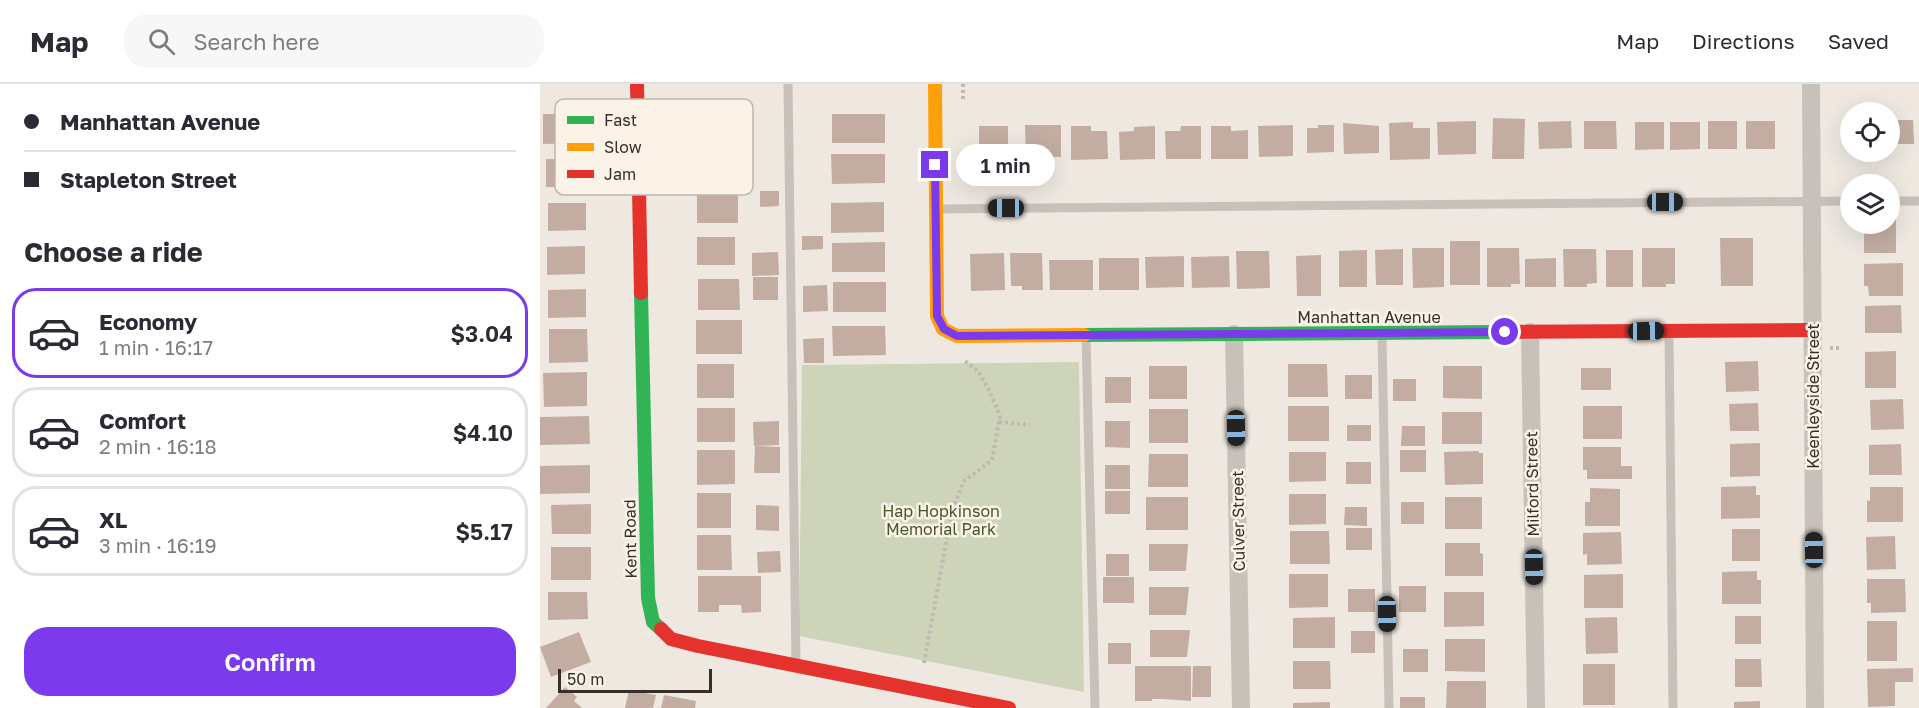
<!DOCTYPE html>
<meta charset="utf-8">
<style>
:root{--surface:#fff;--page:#f7f7f7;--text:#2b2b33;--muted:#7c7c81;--line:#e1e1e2;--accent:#7c3aed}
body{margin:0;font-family:"Golos Text",sans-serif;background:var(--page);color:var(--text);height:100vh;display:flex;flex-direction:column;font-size:22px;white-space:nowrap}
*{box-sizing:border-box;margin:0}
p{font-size:20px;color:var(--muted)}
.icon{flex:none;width:33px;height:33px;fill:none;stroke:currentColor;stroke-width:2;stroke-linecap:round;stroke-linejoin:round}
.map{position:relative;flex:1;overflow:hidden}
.drawer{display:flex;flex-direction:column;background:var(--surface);width:540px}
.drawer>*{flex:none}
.top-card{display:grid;align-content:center;height:132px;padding:0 24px;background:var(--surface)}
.controls{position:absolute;left:1300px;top:18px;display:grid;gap:12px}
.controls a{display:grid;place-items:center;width:60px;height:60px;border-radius:50%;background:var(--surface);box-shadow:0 6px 24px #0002;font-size:30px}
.scale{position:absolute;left:18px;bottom:15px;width:154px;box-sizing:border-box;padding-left:6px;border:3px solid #382e28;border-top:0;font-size:16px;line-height:21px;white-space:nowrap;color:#382e28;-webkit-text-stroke:4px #fbf3e8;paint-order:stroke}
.end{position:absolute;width:27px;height:27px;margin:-14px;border:8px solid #7c3aed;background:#fff;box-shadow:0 0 0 3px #fff}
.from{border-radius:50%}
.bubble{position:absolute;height:42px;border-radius:21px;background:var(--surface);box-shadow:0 6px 24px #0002;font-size:20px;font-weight:600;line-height:42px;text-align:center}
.car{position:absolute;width:18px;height:36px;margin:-18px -9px;border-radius:8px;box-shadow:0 0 4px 2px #0007;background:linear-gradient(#222 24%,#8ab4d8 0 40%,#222 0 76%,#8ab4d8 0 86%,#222 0)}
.top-card b{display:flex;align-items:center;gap:21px;height:57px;font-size:22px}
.top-card b+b{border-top:2px solid var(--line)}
.top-card i{width:15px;height:15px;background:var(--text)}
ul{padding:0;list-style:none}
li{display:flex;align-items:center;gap:18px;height:90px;margin:0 12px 9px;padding:0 12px;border:3px solid var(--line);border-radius:24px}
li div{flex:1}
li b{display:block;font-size:22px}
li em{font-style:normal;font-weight:600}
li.selected{border-color:var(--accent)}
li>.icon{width:54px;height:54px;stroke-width:1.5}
h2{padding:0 24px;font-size:27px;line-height:72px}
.button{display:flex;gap:12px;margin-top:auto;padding:12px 24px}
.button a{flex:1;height:69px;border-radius:24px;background:var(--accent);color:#fff;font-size:24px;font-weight:600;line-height:69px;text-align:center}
header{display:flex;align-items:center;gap:36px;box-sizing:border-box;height:84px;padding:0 30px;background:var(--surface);border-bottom:2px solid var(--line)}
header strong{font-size:28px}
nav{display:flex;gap:33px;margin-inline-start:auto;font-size:21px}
.search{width:420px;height:54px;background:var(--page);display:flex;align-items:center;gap:15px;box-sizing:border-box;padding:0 21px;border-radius:24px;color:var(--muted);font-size:22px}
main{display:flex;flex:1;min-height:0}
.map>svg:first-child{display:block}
.green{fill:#ced4ba}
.building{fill:#c3ada2}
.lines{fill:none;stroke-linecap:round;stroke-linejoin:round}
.path{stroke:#c0b9b2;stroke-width:4;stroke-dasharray:3 3;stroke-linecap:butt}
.lane{stroke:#c7c1ba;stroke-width:9}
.street{stroke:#c7c1ba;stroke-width:18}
.fast{stroke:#30b455;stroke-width:14}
.slow{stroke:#ff9f0a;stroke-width:14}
.jam{stroke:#e5322d;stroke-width:14}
.route{stroke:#7c3aed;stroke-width:8}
.labels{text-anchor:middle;stroke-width:5;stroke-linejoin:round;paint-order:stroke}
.street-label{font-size:16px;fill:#382e28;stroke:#fbf3e8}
.park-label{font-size:16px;fill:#45582a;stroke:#fbf3e8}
.key{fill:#fbf3e8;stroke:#c0b8ae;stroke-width:1.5}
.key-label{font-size:16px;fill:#382e28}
</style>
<header>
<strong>Map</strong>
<div class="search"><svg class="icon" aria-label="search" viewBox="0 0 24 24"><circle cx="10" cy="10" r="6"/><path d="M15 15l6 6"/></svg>Search here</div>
<nav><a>Map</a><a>Directions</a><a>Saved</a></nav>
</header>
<main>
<section class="drawer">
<div class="top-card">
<b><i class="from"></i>Manhattan Avenue</b>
<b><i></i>Stapleton Street</b>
</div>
<h2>Choose a ride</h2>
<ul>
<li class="selected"><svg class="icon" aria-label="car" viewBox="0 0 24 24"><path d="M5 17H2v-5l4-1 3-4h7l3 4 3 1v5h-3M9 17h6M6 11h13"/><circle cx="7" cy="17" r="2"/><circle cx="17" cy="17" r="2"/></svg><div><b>Economy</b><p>1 min · 16:17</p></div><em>$3.04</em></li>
<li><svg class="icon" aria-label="car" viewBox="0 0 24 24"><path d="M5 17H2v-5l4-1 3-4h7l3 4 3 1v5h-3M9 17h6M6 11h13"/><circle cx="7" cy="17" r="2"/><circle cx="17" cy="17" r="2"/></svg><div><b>Comfort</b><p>2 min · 16:18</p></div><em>$4.10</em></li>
<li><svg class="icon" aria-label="car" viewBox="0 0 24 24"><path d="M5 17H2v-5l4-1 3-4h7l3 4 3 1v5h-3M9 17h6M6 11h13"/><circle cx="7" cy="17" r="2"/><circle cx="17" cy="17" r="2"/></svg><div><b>XL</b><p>3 min · 16:19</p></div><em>$5.17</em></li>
</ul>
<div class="button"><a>Confirm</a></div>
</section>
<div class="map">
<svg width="1379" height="624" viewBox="0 0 1379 624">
<rect width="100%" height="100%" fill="#eee8e1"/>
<polygon class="green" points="539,278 544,608 259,552 262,281"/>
<g class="building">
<polygon points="3,30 43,30 44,59 3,60"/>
<rect x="292" y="30" width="53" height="29"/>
<polygon points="953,34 985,35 984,75 952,75"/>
<polygon points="1350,36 1373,36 1374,60 1350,60"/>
<polygon points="936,37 936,70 898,71 897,38"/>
<polygon points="1031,37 1032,64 999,65 998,38"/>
<polygon points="1044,37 1076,37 1077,65 1044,65"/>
<rect x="1168" y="37" width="29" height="28"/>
<rect x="1206" y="37" width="29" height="28"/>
<polygon points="873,38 873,44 890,44 890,75 850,76 849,39"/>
<polygon points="1095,38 1124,38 1124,65 1095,66"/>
<polygon points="1130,38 1160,38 1160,65 1130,66"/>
<polygon points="803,39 839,42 839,69 804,70"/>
<polygon points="485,41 521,41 521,73 486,73"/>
<polygon points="753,41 753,72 719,73 718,42"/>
<polygon points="778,41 794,41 794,68 767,69 767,44 778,44"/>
<rect x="439" y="42" width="29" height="47"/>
<polygon points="531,42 551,42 551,47 567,47 568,75 531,76"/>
<polygon points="615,42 615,75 580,76 579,48 594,47 594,43"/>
<polygon points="641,42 661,42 661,75 626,75 625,47 640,47"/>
<polygon points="671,42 691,42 691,47 708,46 708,75 671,75"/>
<polygon points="291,70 345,70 345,99 292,100"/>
<rect x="6" y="75" width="38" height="28"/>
<polygon points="220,107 239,107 239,122 220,123"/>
<rect x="157" y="110" width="41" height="29"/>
<polygon points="344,118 344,148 291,149 291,119"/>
<polygon points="8,119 46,119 46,146 8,147"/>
<polygon points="1350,133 1356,133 1356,169 1324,169 1324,140 1350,140"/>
<polygon points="262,152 283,152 283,165 262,166"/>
<rect x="157" y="153" width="38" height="28"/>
<polygon points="1180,154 1213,154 1213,202 1181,202"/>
<rect x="910" y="157" width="30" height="44"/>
<polygon points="345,158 345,188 292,188 292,159"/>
<polygon points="45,162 45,190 7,191 7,163"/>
<polygon points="872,164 904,164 904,203 873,204"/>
<polygon points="947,164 979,164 980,200 971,200 971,203 947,203"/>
<polygon points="1102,164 1135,164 1135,200 1126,200 1126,203 1102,203"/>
<polygon points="863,165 863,201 836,201 835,166"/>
<polygon points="1023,165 1056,165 1057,199 1047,200 1047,203 1024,203"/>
<polygon points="827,166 827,203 799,203 799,167"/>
<rect x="1066" y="166" width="27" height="37"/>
<polygon points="696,167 729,167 730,204 697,205"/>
<polygon points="238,168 239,191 212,192 212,169"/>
<polygon points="464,169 465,206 431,207 430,170"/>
<polygon points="470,169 502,169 503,206 482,206 482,202 471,202"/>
<polygon points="781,171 781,212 757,212 756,172"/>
<polygon points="644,172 644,203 606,204 605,173"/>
<polygon points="689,172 690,203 652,204 651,173"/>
<rect x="559" y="174" width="40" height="32"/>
<polygon points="1016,174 1016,203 985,203 985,175"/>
<polygon points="509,176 553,176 553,206 510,206"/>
<polygon points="1363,179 1363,212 1329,212 1328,202 1324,202 1324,180"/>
<rect x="213" y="193" width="25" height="23"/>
<polygon points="158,195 199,195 200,226 158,226"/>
<rect x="293" y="198" width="53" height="30"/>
<polygon points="287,201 288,227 263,228 263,202"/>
<polygon points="46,205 46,233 8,234 8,206"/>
<polygon points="1361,221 1362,249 1325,249 1325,222"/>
<rect x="156" y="236" width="46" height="34"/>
<polygon points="292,242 345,242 346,271 293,272"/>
<polygon points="9,245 47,245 48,278 9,279"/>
<polygon points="284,254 284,279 264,279 263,255"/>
<polygon points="1356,267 1356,304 1325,304 1325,268"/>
<polygon points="1218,277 1219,307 1186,308 1185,278"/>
<rect x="157" y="280" width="37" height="34"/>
<polygon points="748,280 787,280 788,313 748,313"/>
<rect x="609" y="282" width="38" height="33"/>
<polygon points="903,282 942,282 942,315 903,314"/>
<rect x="1041" y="284" width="30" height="22"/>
<polygon points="47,288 47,322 4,323 3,289"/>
<rect x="805" y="291" width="27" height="24"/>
<rect x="565" y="293" width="26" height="26"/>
<rect x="853" y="295" width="23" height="22"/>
<polygon points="1363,315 1364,345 1331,346 1330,316"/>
<polygon points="1218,319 1219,347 1190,347 1189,320"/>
<rect x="748" y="322" width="41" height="35"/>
<rect x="1043" y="322" width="39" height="33"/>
<rect x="157" y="324" width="38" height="34"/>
<rect x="609" y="325" width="39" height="34"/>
<rect x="902" y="328" width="40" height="32"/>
<polygon points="49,332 50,360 0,361 0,333"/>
<polygon points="239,337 239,361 214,362 213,338"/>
<polygon points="565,337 590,337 590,364 565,363"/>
<rect x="807" y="341" width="24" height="16"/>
<polygon points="862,342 885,342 885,362 861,362"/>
<polygon points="1220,359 1220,392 1190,393 1190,360"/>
<polygon points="1361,360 1362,391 1329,391 1329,361"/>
<polygon points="215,362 240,363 240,389 214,389"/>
<polygon points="1043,363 1081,363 1081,382 1092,382 1092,395 1047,395 1047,386 1043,386"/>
<polygon points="157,366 195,366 195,400 157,401"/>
<rect x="860" y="366" width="26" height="22"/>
<polygon points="939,367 939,369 943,369 943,400 905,401 904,368"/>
<polygon points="749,368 786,368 786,397 749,398"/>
<polygon points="609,370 648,370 648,403 608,403"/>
<rect x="806" y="378" width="25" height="22"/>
<polygon points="50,381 50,409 0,410 0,382"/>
<rect x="565" y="381" width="25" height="24"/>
<polygon points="1216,402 1216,411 1220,411 1220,434 1181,435 1181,403"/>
<polygon points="1330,403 1363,403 1363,438 1327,438 1327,416 1330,417"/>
<polygon points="1050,404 1080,405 1080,442 1045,442 1045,418 1050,418"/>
<rect x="565" y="407" width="25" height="23"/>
<rect x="157" y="409" width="34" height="35"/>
<polygon points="749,410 786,410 786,440 749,441"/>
<rect x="606" y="413" width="42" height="33"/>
<rect x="905" y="413" width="37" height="32"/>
<rect x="861" y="418" width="23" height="22"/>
<polygon points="51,420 51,450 12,450 11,421"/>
<polygon points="216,421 239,422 239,447 216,446"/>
<polygon points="805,423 827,423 827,442 804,441"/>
<rect x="806" y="444" width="26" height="22"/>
<rect x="1192" y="445" width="28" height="32"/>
<polygon points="750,447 789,447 790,480 750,480"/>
<polygon points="1081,448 1082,480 1047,481 1047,470 1043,471 1043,449"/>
<polygon points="157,451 191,451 192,486 157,486"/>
<polygon points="1355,452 1356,485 1327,486 1326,453"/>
<polygon points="905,459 940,459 940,469 943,470 943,492 905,492"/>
<polygon points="609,460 648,460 646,487 609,487"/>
<rect x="11" y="463" width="40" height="33"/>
<polygon points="240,467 241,488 218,489 217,468"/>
<rect x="566" y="470" width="23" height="22"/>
<polygon points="1217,487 1217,496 1221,496 1221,520 1182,520 1182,488"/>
<polygon points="749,490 788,490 788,523 749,524"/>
<polygon points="1083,490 1083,524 1044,524 1044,491"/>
<polygon points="158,492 221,492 221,528 202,529 201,521 179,521 179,528 158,528"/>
<rect x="563" y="493" width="31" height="26"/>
<polygon points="1327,495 1365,495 1366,528 1331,529 1331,519 1327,519"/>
<rect x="859" y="502" width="27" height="26"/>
<polygon points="609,503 649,503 646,531 609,531"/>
<rect x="808" y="505" width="27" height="23"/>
<polygon points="8,508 47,508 48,535 8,536"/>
<polygon points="904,508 944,508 944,542 904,543"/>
<rect x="1195" y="532" width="26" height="28"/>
<polygon points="795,533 795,564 753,564 753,534"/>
<polygon points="1077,533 1078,569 1046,570 1045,534"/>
<rect x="1327" y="537" width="30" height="40"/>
<polygon points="610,546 650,546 647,573 610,573"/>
<rect x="811" y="547" width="24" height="22"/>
<polygon points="39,548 51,578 11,593 0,563"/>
<polygon points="905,555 945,555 945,588 905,587"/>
<rect x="568" y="559" width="23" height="21"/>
<rect x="863" y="565" width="25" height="23"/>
<polygon points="1195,575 1221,575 1222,603 1195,603"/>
<polygon points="753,577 790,577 791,605 753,605"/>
<rect x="1043" y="580" width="32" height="41"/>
<polygon points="595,582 651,582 651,617 623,615 612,615 612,617 595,617"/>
<polygon points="653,582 671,582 671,613 652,613"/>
<polygon points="1373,584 1373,598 1355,598 1355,622 1328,623 1327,585"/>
<polygon points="907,597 946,597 946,624 906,624"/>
<polygon points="25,603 37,613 34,617 42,624 6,624"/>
<polygon points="89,606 116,611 113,624 85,624"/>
<polygon points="124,611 156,617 155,624 121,624"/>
<rect x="860" y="613" width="25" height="11"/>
<polygon points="1220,617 1220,624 1194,624 1194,618"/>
<polygon points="790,618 790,624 753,624 753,619"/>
</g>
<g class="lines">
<g class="path">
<polyline points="423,0 423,16"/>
<polyline points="1290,264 1300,264"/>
<polyline points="459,338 490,341"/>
<polyline points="384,579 412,426 424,397 452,376 460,332 449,306 438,287 425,277 425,275"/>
</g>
<g class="lane">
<polyline points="248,0 256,580"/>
<polyline points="1350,117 1379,117"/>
<polyline points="398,125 1311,117"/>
<polyline points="1129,248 1133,624"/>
<polyline points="546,252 555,624"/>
<polyline points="842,252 849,624"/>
</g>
<g class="street">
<polyline points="1271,0 1275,624"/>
<polyline points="990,248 996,624"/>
<polyline points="694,250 701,624"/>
</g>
<g class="fast">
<polyline points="101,209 108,514 113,538 121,545"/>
<polyline points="544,251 958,248"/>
</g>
<polyline class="slow" points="395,0 397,232 403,245 417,252 544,251"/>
<g class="jam">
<polyline points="97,0 101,209"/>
<polyline points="958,248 1272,246"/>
<polyline points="121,545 131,555 158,562 469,624"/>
</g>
</g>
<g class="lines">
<polyline class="route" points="395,81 397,232 404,245 417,252 965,248"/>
</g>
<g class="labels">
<g class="street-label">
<text x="829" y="239">Manhattan Avenue</text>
<text transform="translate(1273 312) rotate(-90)" y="6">Keenleyside Street</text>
<text transform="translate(992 400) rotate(-91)" y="6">Milford Street</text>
<text transform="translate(698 437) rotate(-91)" y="6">Culver Street</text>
<text transform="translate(90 455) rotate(-91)" y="6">Kent Road</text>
</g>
<g class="park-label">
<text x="401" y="433">Hap Hopkinson<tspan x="401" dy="18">Memorial Park</tspan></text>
</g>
</g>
<rect x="15" y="15" width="198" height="96" rx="9" class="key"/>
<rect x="27" y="32" width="27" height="8" fill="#30b455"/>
<rect x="27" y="59" width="27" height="8" fill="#ff9f0a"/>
<rect x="27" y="86" width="27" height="8" fill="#e5322d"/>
<g class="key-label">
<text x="64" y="42">Fast</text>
<text x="64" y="69">Slow</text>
<text x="64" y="96">Jam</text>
</g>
</svg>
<div class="controls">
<a><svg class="icon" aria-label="locate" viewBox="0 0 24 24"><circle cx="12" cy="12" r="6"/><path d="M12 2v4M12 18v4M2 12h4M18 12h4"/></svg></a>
<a><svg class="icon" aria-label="layers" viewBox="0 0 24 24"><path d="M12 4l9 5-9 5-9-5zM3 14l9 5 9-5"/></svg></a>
</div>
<div class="scale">50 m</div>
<i class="end from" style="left:965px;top:248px"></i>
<i class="end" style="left:395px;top:81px"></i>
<div class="bubble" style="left:416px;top:60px;width:99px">1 min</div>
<i class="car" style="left:1125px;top:118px;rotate:90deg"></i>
<i class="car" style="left:466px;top:124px;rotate:270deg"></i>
<i class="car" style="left:1106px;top:247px;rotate:89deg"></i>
<i class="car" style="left:696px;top:344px;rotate:179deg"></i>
<i class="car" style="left:1274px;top:466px;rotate:359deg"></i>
<i class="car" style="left:994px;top:483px;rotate:179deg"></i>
<i class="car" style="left:847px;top:530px;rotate:179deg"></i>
</div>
</main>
